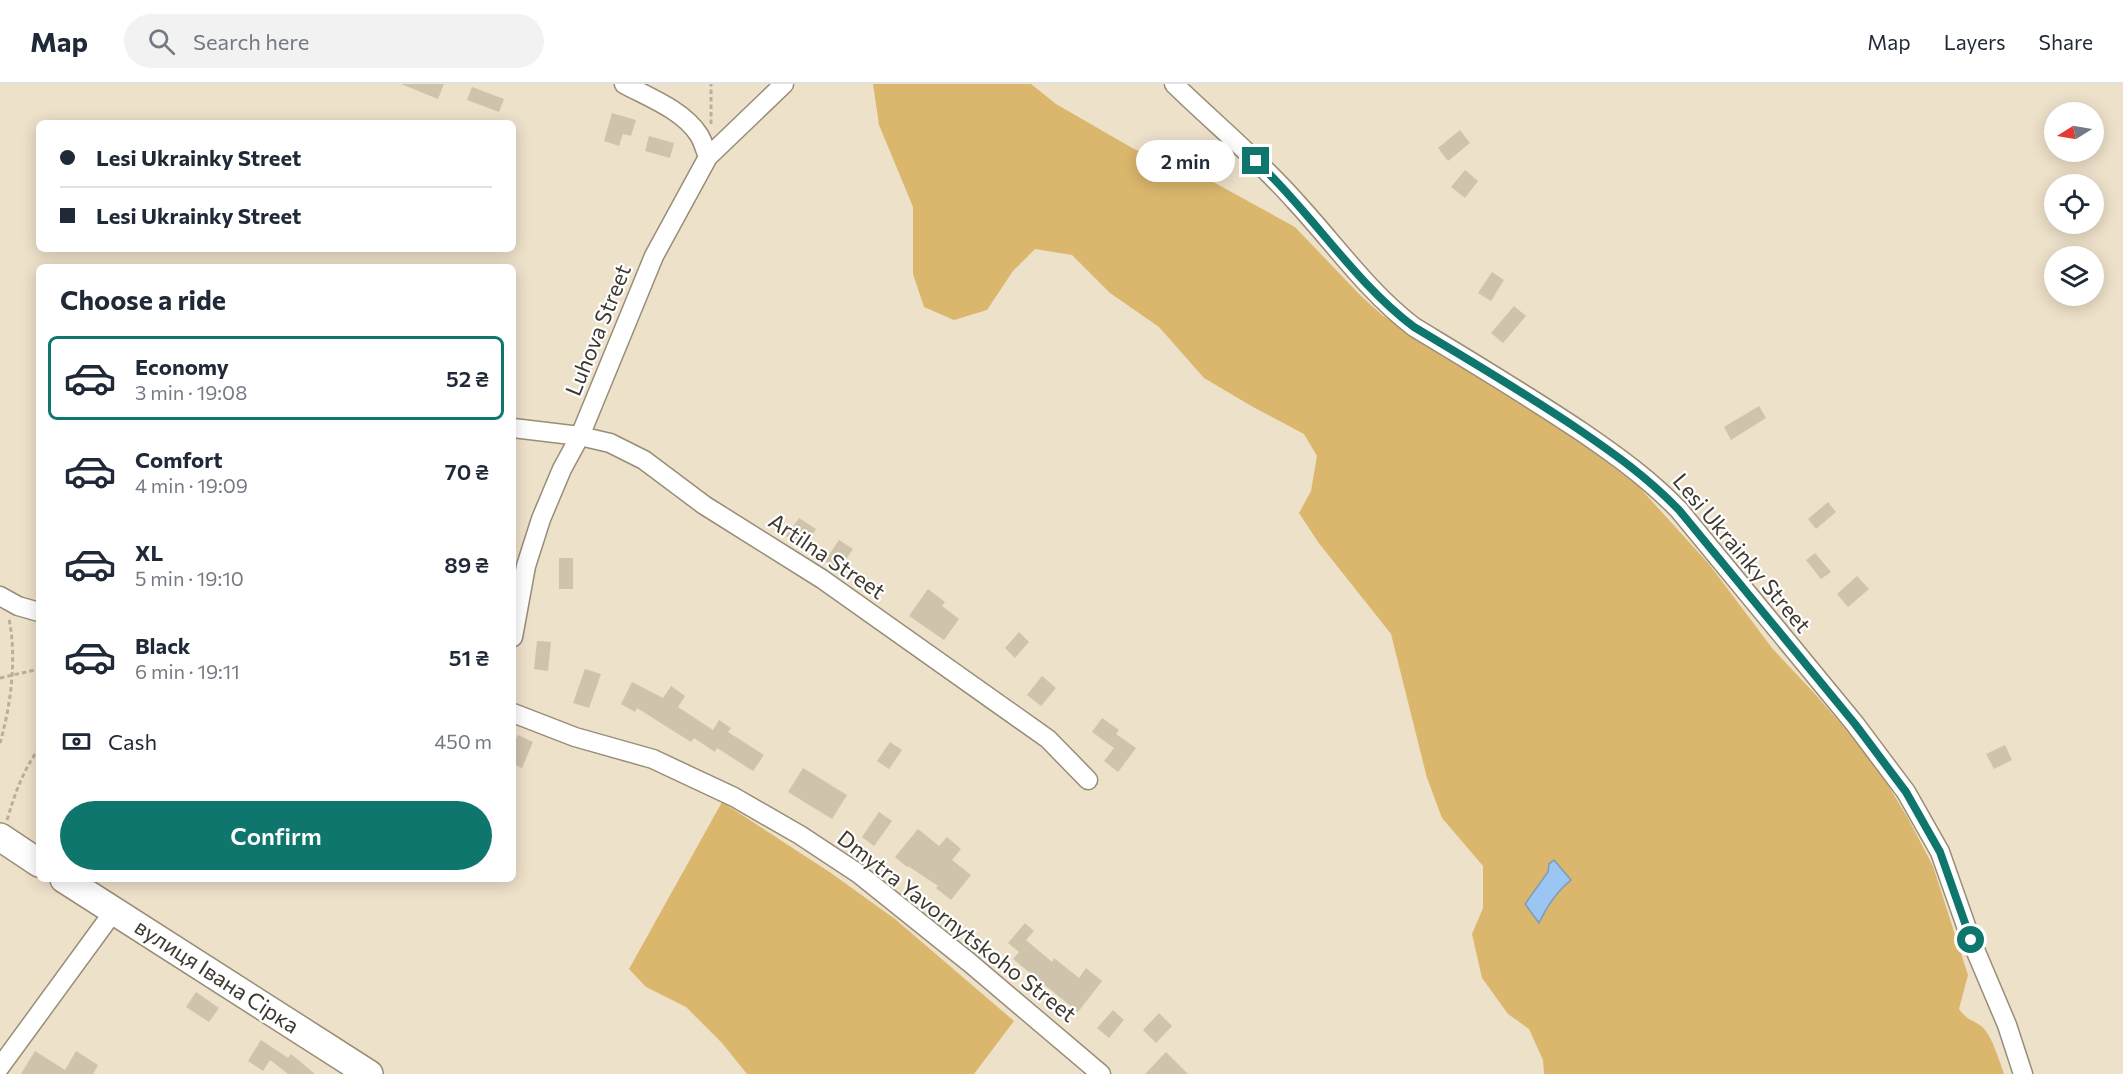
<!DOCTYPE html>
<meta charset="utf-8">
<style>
:root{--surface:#fff;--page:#f2f2f3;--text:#1f2937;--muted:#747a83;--line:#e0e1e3;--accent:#0f766e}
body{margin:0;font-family:Commissioner,sans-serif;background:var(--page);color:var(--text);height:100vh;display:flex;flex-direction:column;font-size:22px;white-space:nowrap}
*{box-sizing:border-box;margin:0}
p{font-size:20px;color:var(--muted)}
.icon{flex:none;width:33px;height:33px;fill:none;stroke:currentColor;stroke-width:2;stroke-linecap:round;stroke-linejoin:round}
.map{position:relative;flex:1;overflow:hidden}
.panel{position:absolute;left:36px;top:180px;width:480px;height:618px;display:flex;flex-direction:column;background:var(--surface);border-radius:9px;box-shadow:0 3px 15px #0003}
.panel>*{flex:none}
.top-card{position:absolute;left:36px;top:36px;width:480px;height:132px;border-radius:9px;box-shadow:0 3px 15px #0003;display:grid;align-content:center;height:132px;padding:0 24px;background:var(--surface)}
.needle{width:39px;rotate:259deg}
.buttons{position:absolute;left:2044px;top:18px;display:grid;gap:12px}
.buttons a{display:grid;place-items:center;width:60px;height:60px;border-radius:50%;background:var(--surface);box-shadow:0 3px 15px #0003;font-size:30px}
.end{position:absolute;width:27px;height:27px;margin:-14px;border:8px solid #0f766e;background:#fff;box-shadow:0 0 0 3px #fff}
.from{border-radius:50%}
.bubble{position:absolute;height:42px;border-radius:21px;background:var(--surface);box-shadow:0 3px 15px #0003;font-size:20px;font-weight:600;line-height:42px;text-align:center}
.top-card b{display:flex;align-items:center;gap:21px;height:57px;font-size:22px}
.top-card b+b{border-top:2px solid var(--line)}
.top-card i{width:15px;height:15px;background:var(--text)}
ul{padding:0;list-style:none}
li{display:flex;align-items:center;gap:18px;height:84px;margin:0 12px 9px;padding:0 12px;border:3px solid transparent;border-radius:9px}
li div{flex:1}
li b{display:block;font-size:22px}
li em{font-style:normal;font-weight:600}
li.on{border-color:var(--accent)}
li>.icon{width:54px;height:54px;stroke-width:1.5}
h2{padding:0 24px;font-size:27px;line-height:72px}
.pay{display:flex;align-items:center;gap:15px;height:66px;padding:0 24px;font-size:22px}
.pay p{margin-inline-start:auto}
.button{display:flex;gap:12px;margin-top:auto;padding:12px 24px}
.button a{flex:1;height:69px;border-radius:36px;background:var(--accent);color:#fff;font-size:24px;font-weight:600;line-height:69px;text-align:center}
header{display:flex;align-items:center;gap:36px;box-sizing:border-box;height:84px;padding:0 30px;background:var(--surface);border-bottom:2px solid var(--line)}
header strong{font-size:28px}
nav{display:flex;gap:33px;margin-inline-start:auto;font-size:21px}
.search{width:420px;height:54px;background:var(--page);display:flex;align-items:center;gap:15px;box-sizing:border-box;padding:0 21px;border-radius:33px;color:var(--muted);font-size:22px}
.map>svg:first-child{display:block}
.green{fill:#dbb76d}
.water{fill:#9ac6f1;stroke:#7e9cb7;stroke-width:1.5}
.building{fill:#cfc3ac}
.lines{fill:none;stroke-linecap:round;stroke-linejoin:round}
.street-casing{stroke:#988d77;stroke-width:21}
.secondary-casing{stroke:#988d77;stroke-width:30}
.path{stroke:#b9af9c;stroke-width:3;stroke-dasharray:4.5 3;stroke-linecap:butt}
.street{stroke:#fff;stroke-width:18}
.secondary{stroke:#fff;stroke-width:27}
.route{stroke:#0f766e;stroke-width:8}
.labels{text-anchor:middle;stroke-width:4.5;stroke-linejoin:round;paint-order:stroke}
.street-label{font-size:22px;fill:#3e3930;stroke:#fff}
</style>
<header>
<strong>Map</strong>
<div class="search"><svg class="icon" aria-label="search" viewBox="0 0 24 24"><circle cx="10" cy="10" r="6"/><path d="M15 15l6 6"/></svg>Search here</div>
<nav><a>Map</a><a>Layers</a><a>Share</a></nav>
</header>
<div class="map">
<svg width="2123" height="990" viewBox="0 0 2123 990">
<rect width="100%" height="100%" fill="#eee1ca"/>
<g class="green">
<path d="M873,0H1031L1056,20L1134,65L1215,99L1295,143L1360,211L1382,231L1456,280L1493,297L1603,375L1639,403L1709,480L1772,564L1816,611L1874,678L1909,736L1933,782L1968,891L1959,925C1968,937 1970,934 1981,942C1991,949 2000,978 2004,990H1544L1543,976L1529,945L1508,930L1482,894L1472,850L1483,824V782L1442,734L1427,694L1391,550L1318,458L1299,429L1311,407L1317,372L1304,350L1253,323L1204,294L1159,243L1110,209L1072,171L1035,165L1013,187L987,226L954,236L924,223L913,190V123L879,41Z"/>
<polygon points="722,718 831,789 895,835 1014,937 974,990 747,990 722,959 686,923 646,903 629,885"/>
</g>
<path class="water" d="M1554,776L1571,796C1556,808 1547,822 1539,839L1525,820L1548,788L1549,780Z"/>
<g class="building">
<polygon points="401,0 444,0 438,15"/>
<polygon points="472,3 504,15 499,28 467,16"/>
<polygon points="612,29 636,36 631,52 623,50 619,62 604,57"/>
<polygon points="1460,46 1470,59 1448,77 1438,64"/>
<polygon points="649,52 674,59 670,74 645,67"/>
<polygon points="1465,86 1478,97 1465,114 1451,103"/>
<polygon points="1492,188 1504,196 1491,217 1478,209"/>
<polygon points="1514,222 1526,232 1503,259 1491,249"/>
<polygon points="1759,322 1766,334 1731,356 1724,343"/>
<polygon points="1828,418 1836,428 1816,445 1808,435"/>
<polygon points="799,434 816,445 804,464 786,452"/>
<polygon points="839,456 853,465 839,486 825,477"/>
<polygon points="1815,469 1831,488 1821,495 1806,476"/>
<rect x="559" y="474" width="14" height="31"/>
<polygon points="1857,492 1869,505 1848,523 1837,510"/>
<polygon points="928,505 945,518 942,522 959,535 944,556 909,532"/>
<polygon points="1019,548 1029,558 1015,574 1005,564"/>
<polygon points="537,557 551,558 548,587 534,585"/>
<polygon points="585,585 601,590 589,624 573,619"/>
<polygon points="1042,592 1056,604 1041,622 1027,611"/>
<polygon points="632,598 663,614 671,602 685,612 678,623 713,646 719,636 731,644 728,648 764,671 753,687 717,664 715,668 694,654 691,658 637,624 635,628 621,620"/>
<polygon points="1102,634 1119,646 1116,650 1136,664 1118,688 1104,677 1114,664 1092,648"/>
<polygon points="518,651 533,658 522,684 513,680 513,662"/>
<polygon points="890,658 902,666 889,685 877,677"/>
<polygon points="2005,661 2012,676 1994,685 1986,670"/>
<polygon points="803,684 847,711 832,735 788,708"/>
<polygon points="879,728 892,737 874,762 862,753"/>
<polygon points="918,745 939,762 947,753 961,765 952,776 971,791 951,816 936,804 938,802 908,782 907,783 895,773"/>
<polygon points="1025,839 1034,847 1026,856 1052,878 1054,874 1079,894 1086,884 1102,897 1078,928 1013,875 1019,868 1008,859"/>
<polygon points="196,908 219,924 209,938 186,923"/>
<polygon points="1113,926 1124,936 1109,954 1097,944"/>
<polygon points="1159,929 1172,942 1156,959 1143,946"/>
<polygon points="261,956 288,974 291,970 315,990 288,990 270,976 263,987 248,977"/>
<polygon points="35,967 65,986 76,967 98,981 93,990 21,990"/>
<polygon points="1166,968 1188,990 1145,990"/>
</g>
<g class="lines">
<g class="street-casing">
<g id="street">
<path d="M624,0C648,13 683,26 699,51C703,57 705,66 708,73"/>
<path d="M1174,0C1214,39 1258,75 1295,117C1334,159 1368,208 1414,243C1470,277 1527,311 1582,348C1617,372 1649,395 1679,426L1855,640L1906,708L1940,768L1971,856L2007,941L2023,990"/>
<polyline points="513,344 580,352 610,359 644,376 704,421 822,495 1048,655 1088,696"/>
<polyline points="0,512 18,522 39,528"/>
<polyline points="513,553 526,482 541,435 562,385 580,352 654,172 708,73 784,0"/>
<polyline points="513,629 575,653 653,675 734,713 800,751 859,790 970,879 1101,990"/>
<polyline points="0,983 114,827"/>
</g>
</g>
<g class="secondary-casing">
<g id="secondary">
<polyline points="0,753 39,779"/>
<polyline points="64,795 369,990"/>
</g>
</g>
<g class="path">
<polyline points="711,40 711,0"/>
<polyline points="0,594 39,585"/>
<path d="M0,659C11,621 17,574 9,535"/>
<path d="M7,736C15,709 23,687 39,664"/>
</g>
<use href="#street" class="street"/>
<use href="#secondary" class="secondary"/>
</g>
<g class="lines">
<path class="route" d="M1256,77C1311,128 1354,198 1414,243C1469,276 1525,309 1578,345C1616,371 1647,393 1679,426L1855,640L1906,708L1940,768L1971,856"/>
</g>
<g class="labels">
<g class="street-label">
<text transform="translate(598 246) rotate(-68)" y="8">Luhova Street</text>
<text transform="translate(1742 469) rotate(50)" y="8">Lesi Ukrainky Street</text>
<text transform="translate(827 472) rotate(34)" y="8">Artilna Street</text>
<text transform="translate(957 842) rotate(38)" y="8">Dmytra Yavornytskoho Street</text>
<text transform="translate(217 892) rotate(33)" y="8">вулиця Івана Сірка</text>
</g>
</g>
</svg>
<div class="buttons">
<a><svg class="needle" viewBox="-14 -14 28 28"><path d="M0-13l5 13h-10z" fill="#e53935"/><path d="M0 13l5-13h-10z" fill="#747a83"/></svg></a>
<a><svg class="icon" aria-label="locate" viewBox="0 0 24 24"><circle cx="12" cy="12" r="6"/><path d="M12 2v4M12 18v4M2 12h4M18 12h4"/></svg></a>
<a><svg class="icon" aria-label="layers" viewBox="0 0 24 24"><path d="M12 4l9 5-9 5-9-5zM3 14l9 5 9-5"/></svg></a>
</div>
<i class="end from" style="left:1971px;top:856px"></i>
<i class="end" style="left:1256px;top:77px"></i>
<div class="bubble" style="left:1136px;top:56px;width:99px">2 min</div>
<div class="top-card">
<b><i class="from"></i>Lesi Ukrainky Street</b>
<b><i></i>Lesi Ukrainky Street</b>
</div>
<section class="panel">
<h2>Choose a ride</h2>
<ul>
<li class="on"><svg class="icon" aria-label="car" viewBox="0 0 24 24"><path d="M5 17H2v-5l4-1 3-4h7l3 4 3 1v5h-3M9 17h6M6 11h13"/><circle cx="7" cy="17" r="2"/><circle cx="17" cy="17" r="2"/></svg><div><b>Economy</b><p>3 min · 19:08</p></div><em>52 ₴</em></li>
<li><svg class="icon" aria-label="car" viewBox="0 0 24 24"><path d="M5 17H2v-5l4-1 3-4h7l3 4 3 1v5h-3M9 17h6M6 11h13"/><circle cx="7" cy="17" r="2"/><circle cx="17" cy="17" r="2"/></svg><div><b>Comfort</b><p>4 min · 19:09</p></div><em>70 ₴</em></li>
<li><svg class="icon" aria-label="car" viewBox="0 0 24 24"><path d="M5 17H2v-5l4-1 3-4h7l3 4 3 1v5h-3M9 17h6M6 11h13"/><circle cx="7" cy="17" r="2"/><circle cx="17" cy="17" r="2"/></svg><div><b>XL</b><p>5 min · 19:10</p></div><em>89 ₴</em></li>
<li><svg class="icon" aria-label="car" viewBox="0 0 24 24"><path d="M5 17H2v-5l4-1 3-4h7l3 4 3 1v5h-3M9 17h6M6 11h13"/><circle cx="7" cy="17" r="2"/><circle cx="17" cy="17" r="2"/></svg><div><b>Black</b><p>6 min · 19:11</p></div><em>51 ₴</em></li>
</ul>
<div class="pay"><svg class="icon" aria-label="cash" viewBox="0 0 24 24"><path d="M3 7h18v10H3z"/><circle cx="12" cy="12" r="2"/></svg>Cash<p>450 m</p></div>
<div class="button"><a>Confirm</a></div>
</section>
</div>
